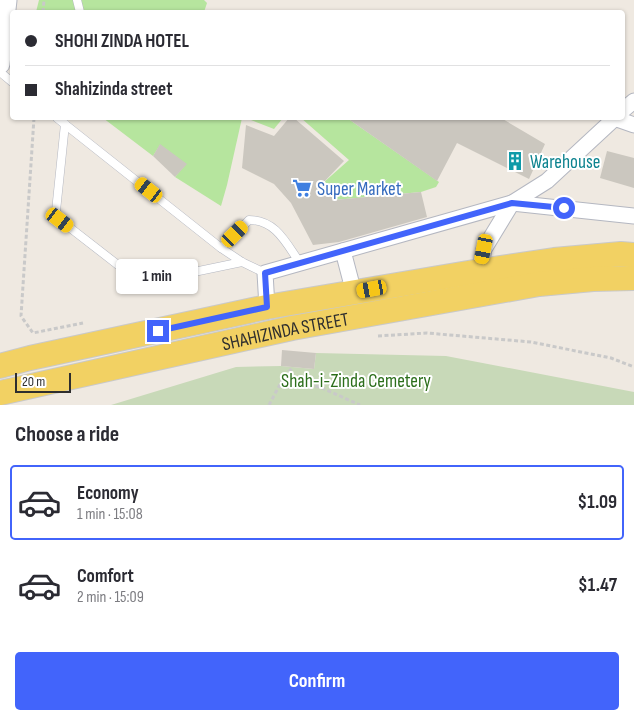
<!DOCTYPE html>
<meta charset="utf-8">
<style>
:root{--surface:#fff;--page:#f7f7f7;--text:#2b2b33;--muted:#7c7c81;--line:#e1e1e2;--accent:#4264fb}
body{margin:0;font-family:"Sofia Sans Condensed",sans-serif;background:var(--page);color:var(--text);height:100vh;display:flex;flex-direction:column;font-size:19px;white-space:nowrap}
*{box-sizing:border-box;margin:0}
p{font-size:16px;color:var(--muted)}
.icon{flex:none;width:28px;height:28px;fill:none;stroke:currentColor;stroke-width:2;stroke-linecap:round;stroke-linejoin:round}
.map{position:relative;height:405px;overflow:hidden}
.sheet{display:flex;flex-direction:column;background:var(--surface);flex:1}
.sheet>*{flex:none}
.hud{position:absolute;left:10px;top:10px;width:615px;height:110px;border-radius:5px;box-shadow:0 1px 4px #0004;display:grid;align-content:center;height:110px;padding:0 15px;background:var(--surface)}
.scale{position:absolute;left:15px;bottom:12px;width:56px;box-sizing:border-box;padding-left:5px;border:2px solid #2e2e2e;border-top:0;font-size:14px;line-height:18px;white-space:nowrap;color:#2e2e2e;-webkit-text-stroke:4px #fff;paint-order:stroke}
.end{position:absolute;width:22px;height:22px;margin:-11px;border:6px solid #4264fb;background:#fff;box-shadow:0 0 0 2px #fff}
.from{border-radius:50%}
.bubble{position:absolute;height:35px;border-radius:5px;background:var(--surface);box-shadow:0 1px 4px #0004;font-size:16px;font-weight:700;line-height:35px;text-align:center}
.car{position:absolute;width:15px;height:30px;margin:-15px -8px;border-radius:6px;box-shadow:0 0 4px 1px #0007;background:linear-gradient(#f5c518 24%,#345 0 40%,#f5c518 0 76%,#345 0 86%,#f5c518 0)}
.hud b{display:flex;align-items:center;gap:18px;height:48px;font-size:19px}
.hud b+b{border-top:1px solid var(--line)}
.hud i{width:12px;height:12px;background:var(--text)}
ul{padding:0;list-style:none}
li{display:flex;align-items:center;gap:15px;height:75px;margin:0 10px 8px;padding:0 5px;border:2px solid transparent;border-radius:5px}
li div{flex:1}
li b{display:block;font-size:19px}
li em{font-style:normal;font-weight:700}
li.on{border-color:var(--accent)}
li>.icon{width:45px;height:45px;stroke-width:1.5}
h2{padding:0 15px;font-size:22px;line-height:60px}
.button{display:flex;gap:10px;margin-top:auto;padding:10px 15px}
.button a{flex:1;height:58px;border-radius:5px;background:var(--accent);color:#fff;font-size:20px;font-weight:700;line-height:58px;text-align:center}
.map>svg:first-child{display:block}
.green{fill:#b6e59e}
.cemetery{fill:#c8d9b8}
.building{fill:#cbc7bf}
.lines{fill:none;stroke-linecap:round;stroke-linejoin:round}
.service-casing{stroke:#b4b7c1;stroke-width:9}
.minor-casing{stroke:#b4b7c1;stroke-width:17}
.tertiary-casing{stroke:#b4b7c1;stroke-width:21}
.primary-casing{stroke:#c9c9c9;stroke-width:26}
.path{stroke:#c9c9c9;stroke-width:3;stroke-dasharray:4 2.5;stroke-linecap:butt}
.service{stroke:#fff;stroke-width:8}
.minor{stroke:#fff;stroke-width:15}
.tertiary{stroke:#fff;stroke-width:19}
.primary{stroke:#f2d163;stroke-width:24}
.route{stroke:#4264fb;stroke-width:6}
.labels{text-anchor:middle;stroke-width:4;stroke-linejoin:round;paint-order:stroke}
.culture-label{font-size:19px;fill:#0d838f;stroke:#fff;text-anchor:start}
.shop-label{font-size:19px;fill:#366cbe;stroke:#fff;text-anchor:start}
.street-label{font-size:19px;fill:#2e2e2e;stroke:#fff}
.park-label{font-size:19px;fill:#2c6e1b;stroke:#fff}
</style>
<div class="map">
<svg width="634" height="405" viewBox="0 0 634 405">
<rect width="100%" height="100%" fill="#efe9e1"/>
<g class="green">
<polygon points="39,0 204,0 207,3 204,12 36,12"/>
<polygon points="103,118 242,118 227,185 221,206 175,177 186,164 160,145 153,156"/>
<polygon points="246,118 283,118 274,129"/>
<polygon points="301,118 347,118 439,182 436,187 421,192 334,200 323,183 349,160"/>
</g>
<polygon class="cemetery" points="316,353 446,356 634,392 634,405 111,405 236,367 281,366 314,369"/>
<g class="building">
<polygon points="289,118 294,118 344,161 323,183 334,200 421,192 427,217 339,242 313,245 291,203 274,184 242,168 246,125 274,136"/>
<polygon points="347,118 501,118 545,144 529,179 457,143 437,181"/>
<polygon points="160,144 187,164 175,177 153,156"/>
<polygon points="607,151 634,158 634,188 600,178"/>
<polygon points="282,350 316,353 314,369 281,366"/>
</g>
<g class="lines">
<g class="service-casing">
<g id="service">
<polyline points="77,0 80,12"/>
<polyline points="0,72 12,82"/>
<polyline points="57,118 221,248 242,262 265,273"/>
<polyline points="65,124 56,211 60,220 136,279 146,282 242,262"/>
<path d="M221,248L249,220C276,220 286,243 300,263"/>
</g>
</g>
<g class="minor-casing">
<g id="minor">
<polyline points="622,111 634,101"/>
<polyline points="614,118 634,125"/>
<polyline points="343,251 354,293"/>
<polyline points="480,271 484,249 512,203 547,181 615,118"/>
<polyline points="267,307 265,273 512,203 634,216"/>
</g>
</g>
<g class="tertiary-casing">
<polyline id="tertiary" points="0,64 7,0"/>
</g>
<g class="primary-casing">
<g id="primary">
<polyline points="0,366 30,358 267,307 480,271 554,260 621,254 634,255"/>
<path id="s1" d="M0,393L292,328L539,284L593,279L634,278"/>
</g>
</g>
<g class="path">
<polyline points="43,12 44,0"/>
<polyline points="34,118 21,316 33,333 83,323"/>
<polyline points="378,336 427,333 531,342 611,358 634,367"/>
<polyline points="284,377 322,388 360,405"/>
<polyline points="269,405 284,377 293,367"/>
</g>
<use href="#service" class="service"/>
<use href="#minor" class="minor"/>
<use href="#tertiary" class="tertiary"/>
<use href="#primary" class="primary"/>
</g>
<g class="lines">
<polyline class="route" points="158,331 267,307 265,273 512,203 564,208"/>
</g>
<defs>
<g id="building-bare" transform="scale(1.5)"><path d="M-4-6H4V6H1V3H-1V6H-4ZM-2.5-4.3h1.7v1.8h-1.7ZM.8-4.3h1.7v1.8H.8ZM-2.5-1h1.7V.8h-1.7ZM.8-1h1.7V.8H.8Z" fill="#0f9aa8" stroke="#fff" stroke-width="2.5" paint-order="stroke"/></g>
<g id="supermarket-bare" transform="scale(1.5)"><path d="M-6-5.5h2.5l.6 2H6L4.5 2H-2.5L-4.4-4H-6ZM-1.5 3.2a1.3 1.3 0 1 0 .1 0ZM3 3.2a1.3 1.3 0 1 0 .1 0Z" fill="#3f7fe0" stroke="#fff" stroke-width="2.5" paint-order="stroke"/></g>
</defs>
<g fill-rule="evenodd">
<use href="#building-bare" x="515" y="161"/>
<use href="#supermarket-bare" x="302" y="188"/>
</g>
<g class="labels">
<g class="culture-label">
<text x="530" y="168">Warehouse</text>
</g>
<g class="shop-label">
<text x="317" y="195">Super Market</text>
</g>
<g class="street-label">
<text dy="7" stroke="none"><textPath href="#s1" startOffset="292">SHAHIZINDA STREET</textPath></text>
</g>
<g class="park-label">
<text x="356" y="387">Shah-i-Zinda Cemetery</text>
</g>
</g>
</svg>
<div class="scale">20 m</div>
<i class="end from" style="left:564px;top:208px"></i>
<i class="end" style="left:158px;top:331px"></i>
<div class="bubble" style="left:116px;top:259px;width:82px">1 min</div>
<i class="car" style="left:149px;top:190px;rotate:308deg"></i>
<i class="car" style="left:60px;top:220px;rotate:127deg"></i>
<i class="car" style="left:235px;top:234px;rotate:45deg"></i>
<i class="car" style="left:484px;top:249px;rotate:191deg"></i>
<i class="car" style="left:372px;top:289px;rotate:260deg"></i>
<div class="hud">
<b><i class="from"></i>SHOHI ZINDA HOTEL</b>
<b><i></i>Shahizinda street</b>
</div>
</div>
<section class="sheet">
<h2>Choose a ride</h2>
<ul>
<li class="on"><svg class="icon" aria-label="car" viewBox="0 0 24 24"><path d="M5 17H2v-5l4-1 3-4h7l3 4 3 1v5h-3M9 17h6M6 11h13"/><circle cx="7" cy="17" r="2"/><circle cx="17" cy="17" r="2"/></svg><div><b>Economy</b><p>1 min · 15:08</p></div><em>$1.09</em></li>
<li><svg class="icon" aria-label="car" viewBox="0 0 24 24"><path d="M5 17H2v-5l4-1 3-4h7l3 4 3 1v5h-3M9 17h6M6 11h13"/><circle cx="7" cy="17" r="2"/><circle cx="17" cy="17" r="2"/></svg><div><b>Comfort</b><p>2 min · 15:09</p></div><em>$1.47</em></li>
</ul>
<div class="button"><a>Confirm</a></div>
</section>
